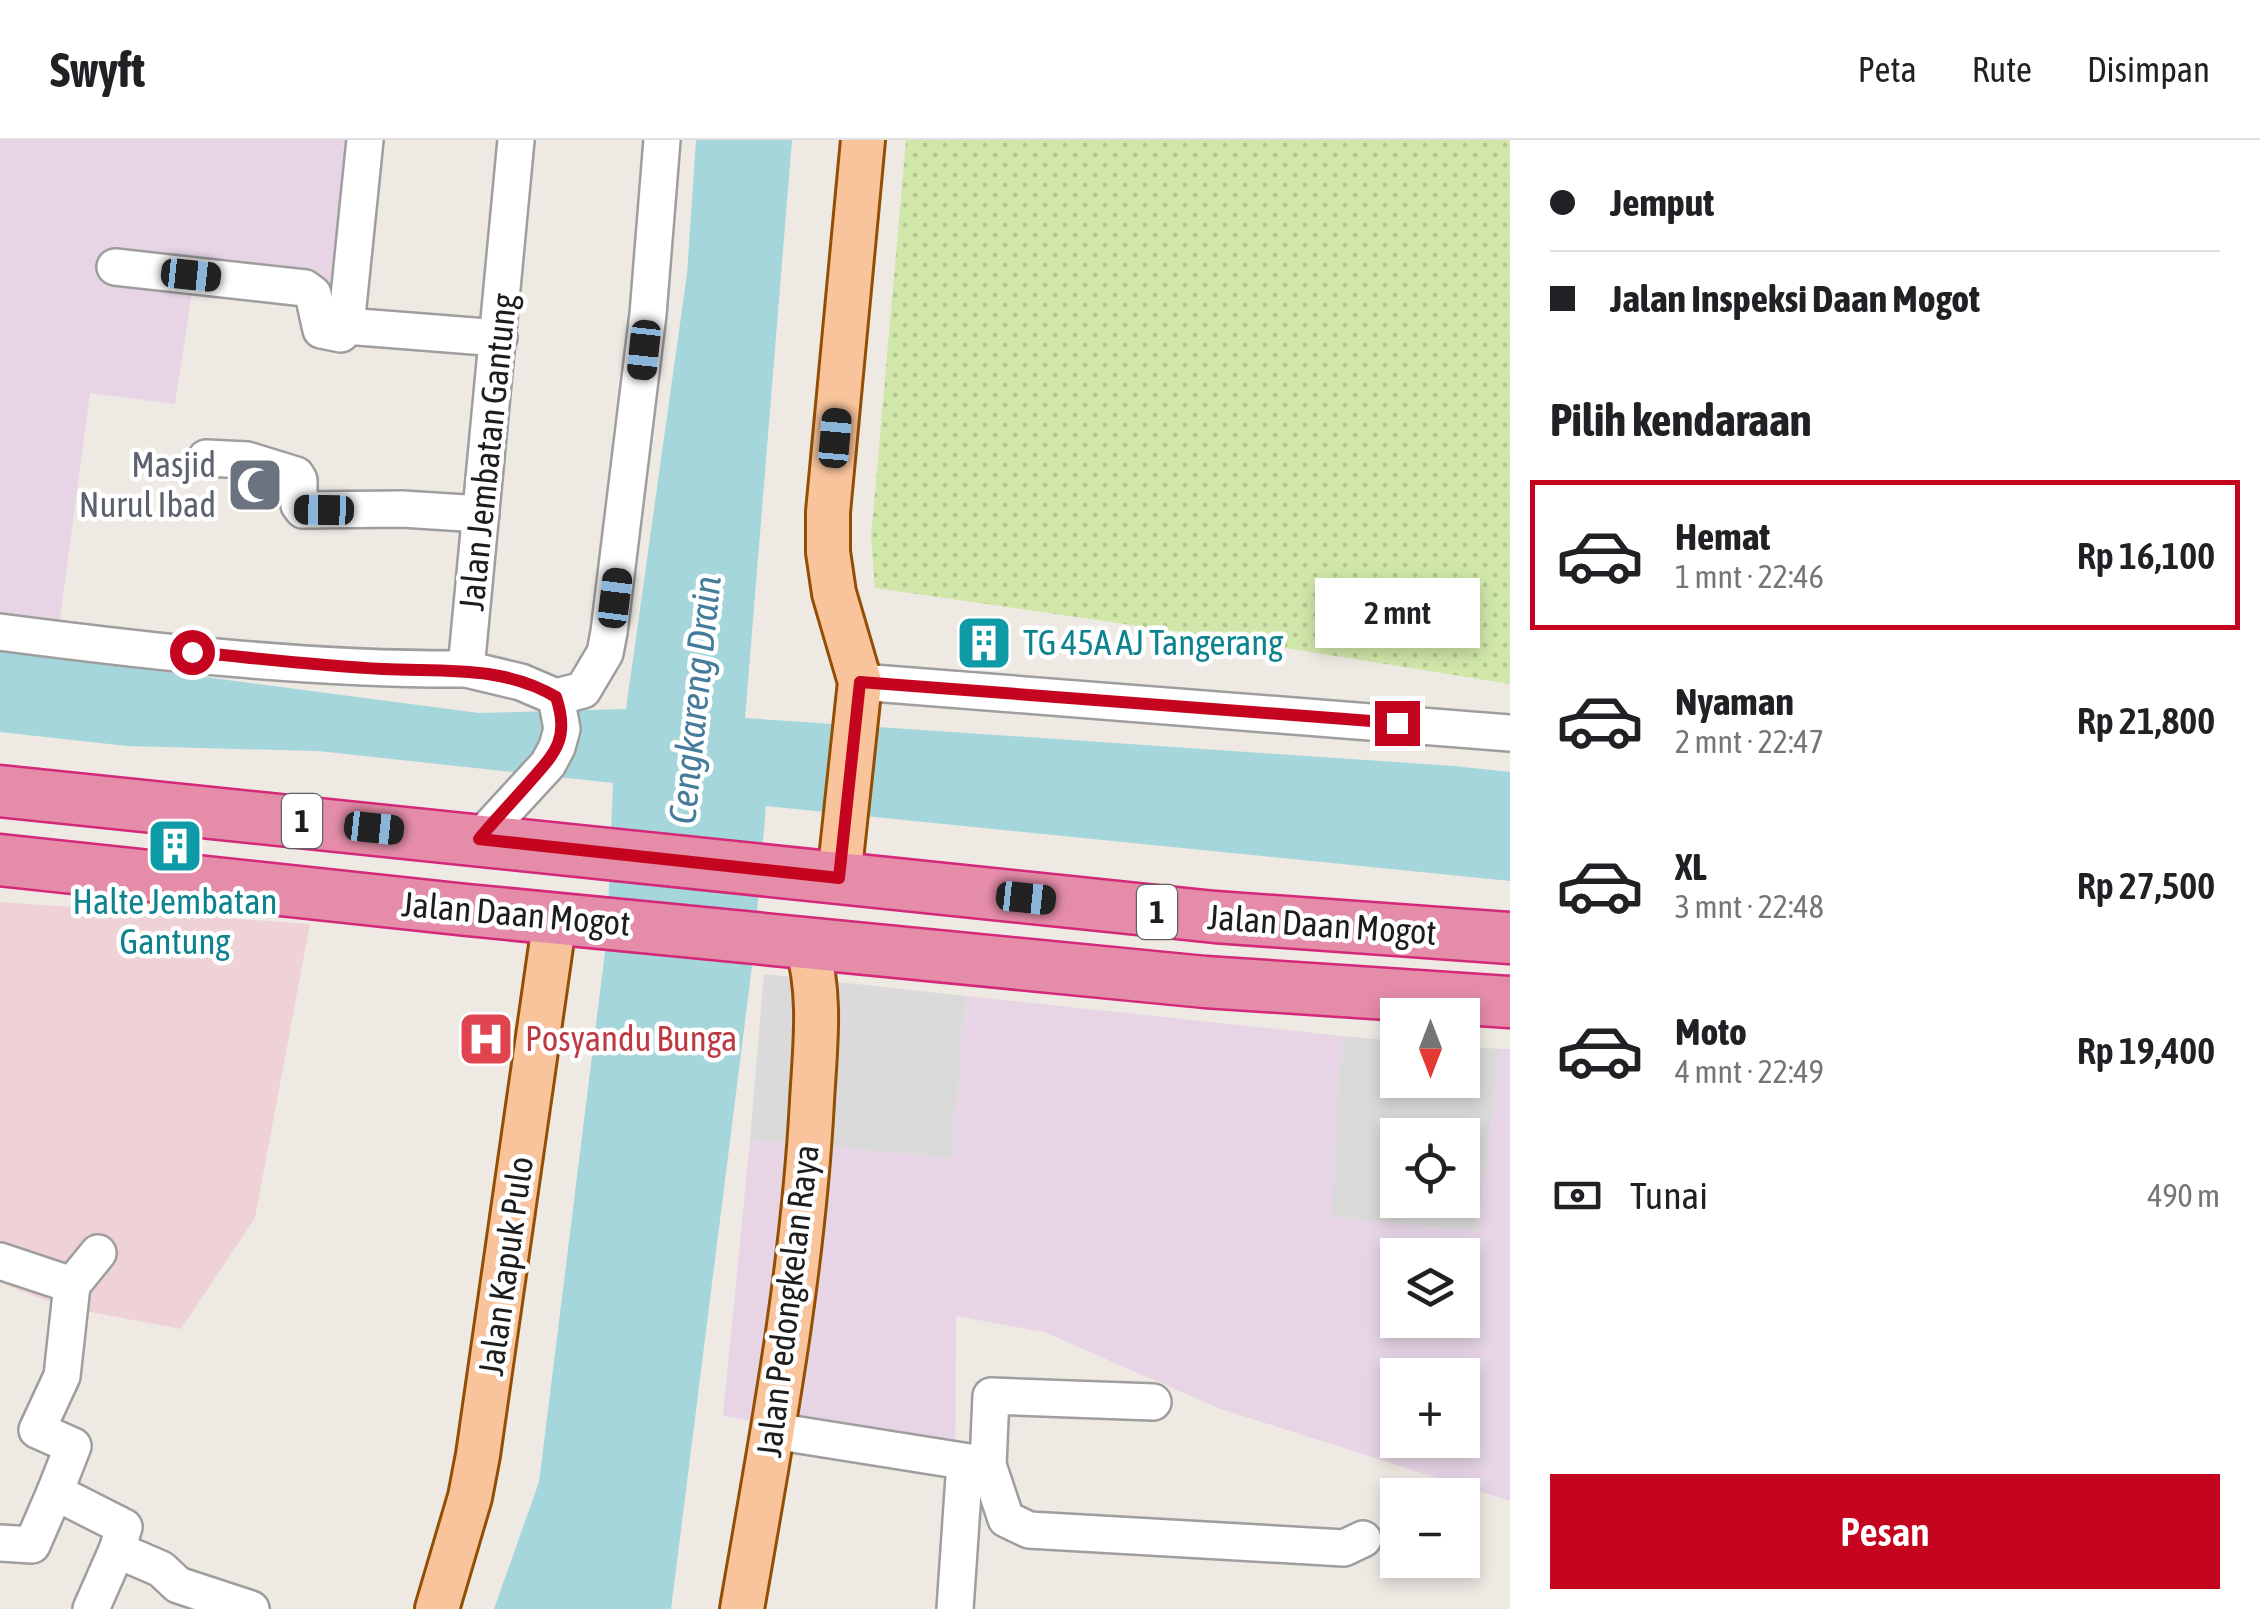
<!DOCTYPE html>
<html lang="id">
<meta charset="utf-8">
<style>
:root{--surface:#fff;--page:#f6f6f6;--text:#202124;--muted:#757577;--line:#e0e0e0;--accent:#c5051f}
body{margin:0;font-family:"Asap Condensed",sans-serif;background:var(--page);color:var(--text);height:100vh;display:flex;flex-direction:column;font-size:38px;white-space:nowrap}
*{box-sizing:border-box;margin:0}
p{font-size:32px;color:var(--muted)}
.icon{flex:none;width:55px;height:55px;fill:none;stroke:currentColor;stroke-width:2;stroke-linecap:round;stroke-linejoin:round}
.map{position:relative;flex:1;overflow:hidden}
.side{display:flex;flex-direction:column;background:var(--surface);width:750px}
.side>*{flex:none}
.hud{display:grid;align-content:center;height:220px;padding:0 40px;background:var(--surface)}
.needle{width:65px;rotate:180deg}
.controls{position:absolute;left:1380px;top:858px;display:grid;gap:20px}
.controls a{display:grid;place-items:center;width:100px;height:100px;border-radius:0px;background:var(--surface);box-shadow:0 5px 15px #0003;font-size:50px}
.end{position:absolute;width:45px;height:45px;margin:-22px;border:12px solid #c5051f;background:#fff;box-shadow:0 0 0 5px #fff}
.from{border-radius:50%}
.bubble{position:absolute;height:70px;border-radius:0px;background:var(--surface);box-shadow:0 5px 15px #0003;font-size:32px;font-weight:600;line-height:70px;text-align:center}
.car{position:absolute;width:30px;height:60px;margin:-30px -15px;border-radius:12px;box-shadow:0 0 8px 2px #0007;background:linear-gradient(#222 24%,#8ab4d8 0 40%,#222 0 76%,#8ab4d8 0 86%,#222 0)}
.hud b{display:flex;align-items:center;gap:35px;height:95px;font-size:38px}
.hud b+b{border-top:2px solid var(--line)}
.hud i{width:25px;height:25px;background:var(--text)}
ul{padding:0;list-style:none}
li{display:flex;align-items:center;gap:30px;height:150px;margin:0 20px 15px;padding:0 20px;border:5px solid transparent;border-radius:0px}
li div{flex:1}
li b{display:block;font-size:38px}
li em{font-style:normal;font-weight:600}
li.active{border-color:var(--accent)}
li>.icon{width:90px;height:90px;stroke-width:1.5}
h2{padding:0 40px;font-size:45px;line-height:120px}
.pay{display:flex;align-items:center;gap:25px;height:110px;padding:0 40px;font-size:38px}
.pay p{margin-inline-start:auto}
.cta{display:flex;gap:20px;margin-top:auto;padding:20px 40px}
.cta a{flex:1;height:115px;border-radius:0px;background:var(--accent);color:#fff;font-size:40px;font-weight:600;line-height:115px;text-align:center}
header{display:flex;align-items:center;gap:60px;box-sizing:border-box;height:140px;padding:0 50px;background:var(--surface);border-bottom:2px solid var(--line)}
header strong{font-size:48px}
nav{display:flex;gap:55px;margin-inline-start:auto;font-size:35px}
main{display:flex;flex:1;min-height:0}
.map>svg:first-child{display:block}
.residential{fill:#dbdada;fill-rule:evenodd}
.commercial{fill:#efd2d5}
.industrial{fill:#e7d5e6;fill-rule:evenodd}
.grass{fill:url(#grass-dots)}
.water{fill:#a4d6db}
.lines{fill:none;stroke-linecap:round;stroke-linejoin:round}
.minor-casing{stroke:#9e9e9e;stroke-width:40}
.major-casing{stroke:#924f04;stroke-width:48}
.highway-casing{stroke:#d4287a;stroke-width:55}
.minor{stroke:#fff;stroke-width:35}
.major{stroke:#f9c49c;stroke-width:42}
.highway{stroke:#e48ca8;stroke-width:50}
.route{stroke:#c5051f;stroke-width:12}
.labels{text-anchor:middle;stroke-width:9;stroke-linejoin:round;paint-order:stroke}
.shield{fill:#fff;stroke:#616161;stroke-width:2.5}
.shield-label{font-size:32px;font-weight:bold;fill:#1d1d1d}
.street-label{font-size:35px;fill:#1d1d1d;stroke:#fff}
.worship-label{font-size:35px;fill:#5b616d;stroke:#fff;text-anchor:end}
.culture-label{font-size:35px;fill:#0d838f;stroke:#fff;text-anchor:start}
.health-label{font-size:35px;fill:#be3a42;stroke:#fff;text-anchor:start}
.water-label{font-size:38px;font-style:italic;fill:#467c9b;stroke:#fff}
</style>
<header>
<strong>Swyft</strong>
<nav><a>Peta</a><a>Rute</a><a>Disimpan</a></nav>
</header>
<main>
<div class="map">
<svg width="1510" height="1469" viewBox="0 0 1510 1469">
<defs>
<pattern id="grass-dots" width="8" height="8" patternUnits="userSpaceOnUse" patternTransform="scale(2.5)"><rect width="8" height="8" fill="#d0e7a9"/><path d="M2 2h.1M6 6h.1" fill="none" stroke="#b2c691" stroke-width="1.8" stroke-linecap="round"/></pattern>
</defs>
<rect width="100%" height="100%" fill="#eee9e3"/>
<g class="residential">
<polygon points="764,834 966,856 952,1018 750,1000"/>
<path d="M1342,896L1397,901L1398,940H1462L1463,906L1500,909L1478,1091L1330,1077ZM1398,995H1462V1060H1398Z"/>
</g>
<polygon class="commercial" points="0,762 310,784 255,1078 181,1189 64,1167 0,1143"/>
<g class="industrial">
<polygon points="0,0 365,0 353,152 195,132 175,264 90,253 55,516 0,510"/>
<path d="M966,856L1342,896L1331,1077L1478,1091L1500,909H1510V1361L1218,1268L1044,1192L956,1176L955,1316L723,1276L750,1000L952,1018ZM1398,1115H1462V1180H1398ZM1398,1235H1462V1300H1398Z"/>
</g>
<polygon class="grass" points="906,0 1510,0 1510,544 1229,499 875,448 871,398"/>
<polygon class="water" points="696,0 792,0 745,578 1454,626 1510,632 1510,741 766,666 753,818 671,1469 494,1469 539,1342 607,796 613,643 318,611 127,606 0,592 0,510 479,573 626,569 687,134"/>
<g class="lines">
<g class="minor-casing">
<g id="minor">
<polyline points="115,127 305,148 313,154 321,190 341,194 346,186 499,198"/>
<polyline points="346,186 365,0"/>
<polyline points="206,318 247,320 296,335 299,340 299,365 303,370 402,369 481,374"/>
<path d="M0,492C154,512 311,530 466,529"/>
<polyline points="860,542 1510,593"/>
<polyline points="556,557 583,550 605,513 609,492 648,174 662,0"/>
<polyline points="479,699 548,624 557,607 562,589 556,557 521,542 466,529 516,0"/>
<polyline points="0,1121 72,1145 98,1113"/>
<polyline points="72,1145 62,1236 37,1290 73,1306 55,1352 124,1387 117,1410 161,1429 178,1445 251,1469"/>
<polyline points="774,1291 988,1325 1006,1379 1029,1390 1344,1408 1363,1399"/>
<polyline points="988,1325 991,1256 1153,1262"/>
<polyline points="0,1403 32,1405 55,1352"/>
<polyline points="91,1469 117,1410"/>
<polyline points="955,1469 965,1322"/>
</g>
</g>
<g class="major-casing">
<g id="major">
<polyline points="839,738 860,542 834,453 828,412 828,372 863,0"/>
<polyline points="437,1469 470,1357 478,1315 555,778"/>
<path d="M742,1469C771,1301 803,1132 812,961C815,907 822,854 806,802"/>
</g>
</g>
<g class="highway-casing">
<g id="highway">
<polyline points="0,651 1215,777 1510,798"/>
<polyline points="0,720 467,770 1205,842 1510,862"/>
</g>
</g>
<use href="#minor" class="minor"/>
<use href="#major" class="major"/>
<use href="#highway" class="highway"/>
</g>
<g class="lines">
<path class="route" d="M192,512C255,518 320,526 383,529C442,532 503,525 556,557C571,601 553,615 526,646C510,664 494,681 479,699L839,738L860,542L1397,583"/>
</g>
<defs>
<g id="mosque-square" transform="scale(2.875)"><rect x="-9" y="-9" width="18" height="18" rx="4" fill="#6b7280" stroke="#fff"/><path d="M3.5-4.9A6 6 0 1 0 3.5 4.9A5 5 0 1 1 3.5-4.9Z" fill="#fff"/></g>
<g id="building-square" transform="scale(2.875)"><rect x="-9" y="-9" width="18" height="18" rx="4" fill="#0f9aa8" stroke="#fff"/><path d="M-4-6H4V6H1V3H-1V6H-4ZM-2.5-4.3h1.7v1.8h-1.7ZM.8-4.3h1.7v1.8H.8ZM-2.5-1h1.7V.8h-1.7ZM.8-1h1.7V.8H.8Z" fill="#fff"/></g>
<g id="hospital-square" transform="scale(2.875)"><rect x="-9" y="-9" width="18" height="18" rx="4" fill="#e0444e" stroke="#fff"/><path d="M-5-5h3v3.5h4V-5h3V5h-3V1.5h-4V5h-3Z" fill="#fff"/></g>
</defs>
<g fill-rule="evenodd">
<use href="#mosque-square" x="255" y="345"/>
<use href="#building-square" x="984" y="503"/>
<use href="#building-square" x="175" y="706"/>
<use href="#hospital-square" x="486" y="899"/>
</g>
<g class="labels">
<g class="shield">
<rect x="282" y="654" width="40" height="54" rx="8"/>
<rect x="1137" y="745" width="40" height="54" rx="8"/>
</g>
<g class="shield-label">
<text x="302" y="692">1</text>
<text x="1157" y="783">1</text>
</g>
<g class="street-label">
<text transform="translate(488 312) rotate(-84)" y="12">Jalan Jembatan Gantung</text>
<text transform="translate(516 774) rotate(5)" y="12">Jalan Daan Mogot</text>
<text transform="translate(1322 785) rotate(4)" y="12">Jalan Daan Mogot</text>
<text transform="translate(506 1126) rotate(-82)" y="12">Jalan Kapuk Pulo</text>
<text transform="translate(788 1161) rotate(-83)" y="12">Jalan Pedongkelan Raya</text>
</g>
<g class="worship-label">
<text x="216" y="337">Masjid<tspan x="216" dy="40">Nurul Ibad</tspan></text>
</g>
<g class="culture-label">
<text x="1023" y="515">TG 45A AJ Tangerang</text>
<text x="175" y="774" text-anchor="middle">Halte Jembatan<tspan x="175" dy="40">Gantung</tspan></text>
</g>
<g class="health-label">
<text x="525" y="911">Posyandu Bunga</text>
</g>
<g class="water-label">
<text transform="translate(695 560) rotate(-84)" y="13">Cengkareng Drain</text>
</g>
</g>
</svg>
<div class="controls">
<a><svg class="needle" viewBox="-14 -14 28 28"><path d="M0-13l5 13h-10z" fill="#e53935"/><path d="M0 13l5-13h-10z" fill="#757577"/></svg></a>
<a><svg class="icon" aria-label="locate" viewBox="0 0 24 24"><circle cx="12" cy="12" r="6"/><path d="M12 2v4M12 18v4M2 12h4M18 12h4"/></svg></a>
<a><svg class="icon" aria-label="layers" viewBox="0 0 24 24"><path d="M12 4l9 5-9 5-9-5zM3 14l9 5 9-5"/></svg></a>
<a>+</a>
<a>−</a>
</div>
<i class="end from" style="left:192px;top:512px"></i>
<i class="end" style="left:1397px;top:583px"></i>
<div class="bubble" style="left:1315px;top:438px;width:165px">2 mnt</div>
<i class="car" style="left:191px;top:135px;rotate:96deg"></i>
<i class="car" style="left:644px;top:210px;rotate:186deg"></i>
<i class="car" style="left:835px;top:298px;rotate:5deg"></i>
<i class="car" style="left:324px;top:370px;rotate:271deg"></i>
<i class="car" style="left:615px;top:458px;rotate:7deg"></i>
<i class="car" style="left:374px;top:688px;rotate:96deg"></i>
<i class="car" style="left:1026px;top:758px;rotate:96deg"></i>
</div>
<section class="side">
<div class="hud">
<b><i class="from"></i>Jemput</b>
<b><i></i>Jalan Inspeksi Daan Mogot</b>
</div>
<h2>Pilih kendaraan</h2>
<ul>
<li class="active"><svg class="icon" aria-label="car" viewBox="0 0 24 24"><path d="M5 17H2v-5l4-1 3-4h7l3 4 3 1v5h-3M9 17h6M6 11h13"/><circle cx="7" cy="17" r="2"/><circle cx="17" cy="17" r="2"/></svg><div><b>Hemat</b><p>1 mnt · 22:46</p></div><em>Rp 16,100</em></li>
<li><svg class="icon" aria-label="car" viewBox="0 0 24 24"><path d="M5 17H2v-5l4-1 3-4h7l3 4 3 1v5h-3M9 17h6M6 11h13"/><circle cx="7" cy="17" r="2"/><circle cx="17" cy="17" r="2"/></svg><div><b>Nyaman</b><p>2 mnt · 22:47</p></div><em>Rp 21,800</em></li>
<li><svg class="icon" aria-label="car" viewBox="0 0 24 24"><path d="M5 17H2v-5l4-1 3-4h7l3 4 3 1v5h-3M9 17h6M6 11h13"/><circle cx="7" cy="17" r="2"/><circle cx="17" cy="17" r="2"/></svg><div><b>XL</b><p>3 mnt · 22:48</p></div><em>Rp 27,500</em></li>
<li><svg class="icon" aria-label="car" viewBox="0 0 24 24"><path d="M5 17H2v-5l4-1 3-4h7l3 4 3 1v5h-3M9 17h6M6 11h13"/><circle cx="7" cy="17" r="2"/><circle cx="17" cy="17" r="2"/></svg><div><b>Moto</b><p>4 mnt · 22:49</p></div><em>Rp 19,400</em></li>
</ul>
<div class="pay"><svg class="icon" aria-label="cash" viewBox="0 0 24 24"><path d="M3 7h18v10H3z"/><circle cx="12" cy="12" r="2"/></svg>Tunai<p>490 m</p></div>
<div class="cta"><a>Pesan</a></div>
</section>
</main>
